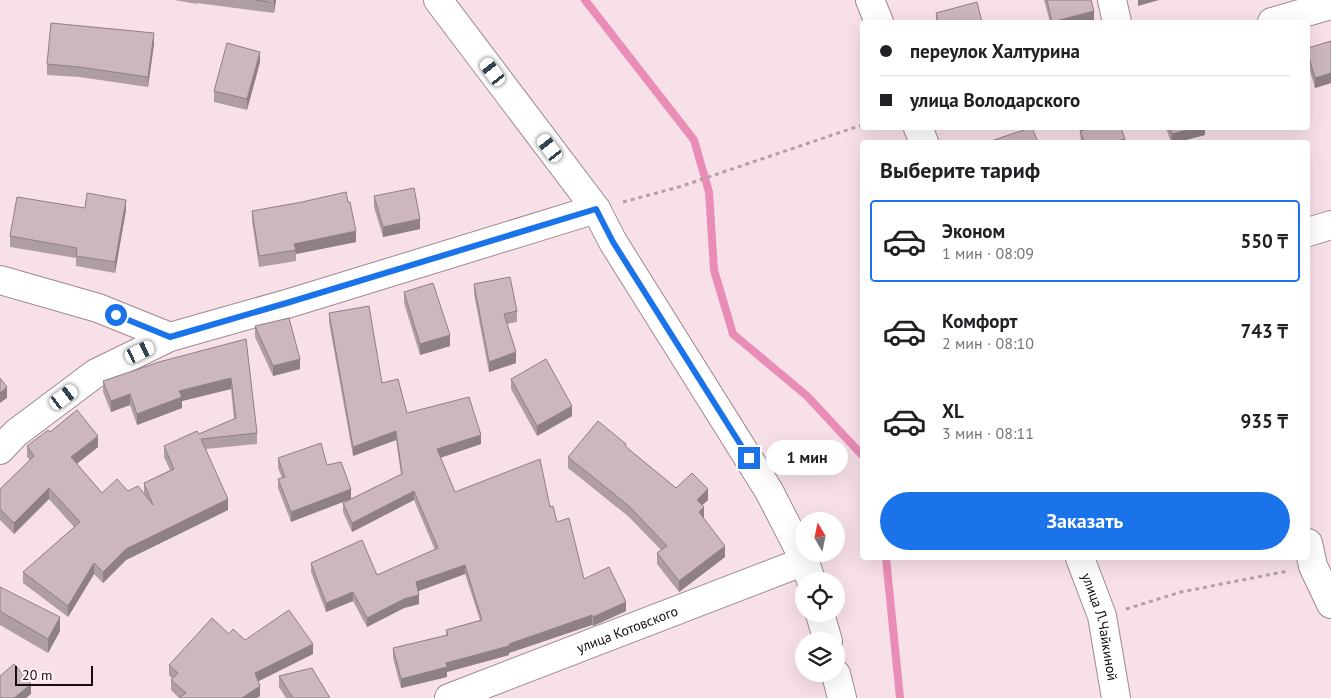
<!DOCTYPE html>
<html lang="ru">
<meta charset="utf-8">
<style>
:root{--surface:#fff;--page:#f2f2f2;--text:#202124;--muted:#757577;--line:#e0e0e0;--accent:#1a73e8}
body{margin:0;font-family:"PT Sans",sans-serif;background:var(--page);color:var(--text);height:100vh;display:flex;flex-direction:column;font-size:19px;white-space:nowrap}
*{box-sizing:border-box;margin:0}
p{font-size:16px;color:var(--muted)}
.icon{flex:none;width:28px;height:28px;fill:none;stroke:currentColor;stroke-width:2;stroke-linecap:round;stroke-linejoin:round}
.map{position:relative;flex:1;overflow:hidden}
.panel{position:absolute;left:860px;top:140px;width:450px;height:420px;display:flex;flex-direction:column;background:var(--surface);border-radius:5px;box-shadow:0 5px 20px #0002}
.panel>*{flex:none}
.top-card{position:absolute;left:860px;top:20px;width:450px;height:110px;border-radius:5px;box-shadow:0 5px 20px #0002;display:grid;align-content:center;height:110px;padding:0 20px;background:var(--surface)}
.needle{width:32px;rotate:351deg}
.tools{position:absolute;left:795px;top:512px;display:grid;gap:10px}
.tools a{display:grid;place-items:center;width:50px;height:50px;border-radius:50%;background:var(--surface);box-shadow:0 5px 20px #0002;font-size:25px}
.scale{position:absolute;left:15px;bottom:12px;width:78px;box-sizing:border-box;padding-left:5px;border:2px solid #150d10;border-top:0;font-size:14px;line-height:18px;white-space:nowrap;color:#150d10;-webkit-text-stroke:4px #fff1f6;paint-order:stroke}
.end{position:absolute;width:22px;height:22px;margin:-11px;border:6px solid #1a73e8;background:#fff;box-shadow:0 0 0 2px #fff}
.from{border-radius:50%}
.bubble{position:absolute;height:35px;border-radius:18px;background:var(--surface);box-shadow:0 5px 20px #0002;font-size:16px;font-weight:700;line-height:35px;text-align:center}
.car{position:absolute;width:15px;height:30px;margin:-15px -8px;border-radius:6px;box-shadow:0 0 4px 1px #0007;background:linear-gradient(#fff 24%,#345 0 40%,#fff 0 76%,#345 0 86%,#fff 0)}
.top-card b{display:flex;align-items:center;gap:18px;height:48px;font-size:19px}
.top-card b+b{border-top:1px solid var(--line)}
.top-card i{width:12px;height:12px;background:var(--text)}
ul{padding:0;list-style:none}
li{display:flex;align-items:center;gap:15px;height:82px;margin:0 10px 8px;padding:0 10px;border:2px solid transparent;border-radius:5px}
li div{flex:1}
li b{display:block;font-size:19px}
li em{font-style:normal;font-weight:700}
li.current{border-color:var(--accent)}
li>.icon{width:45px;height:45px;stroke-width:1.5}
h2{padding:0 20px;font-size:22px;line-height:60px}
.cta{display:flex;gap:10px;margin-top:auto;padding:10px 20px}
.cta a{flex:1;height:58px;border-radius:30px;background:var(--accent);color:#fff;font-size:20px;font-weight:700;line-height:58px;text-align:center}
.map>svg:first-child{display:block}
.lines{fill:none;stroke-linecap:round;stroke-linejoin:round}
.stream{stroke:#ea8db6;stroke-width:8}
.minor-casing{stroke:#9e8991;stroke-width:30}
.path{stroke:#b3a0a7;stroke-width:3;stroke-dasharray:4 4;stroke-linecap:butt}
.minor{stroke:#fff;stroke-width:28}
.wall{fill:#af9da4}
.shaded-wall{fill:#8f7f86}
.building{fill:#ccb6bf;stroke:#8f7f86}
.route{stroke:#1a73e8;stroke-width:6}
.labels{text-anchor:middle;stroke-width:4.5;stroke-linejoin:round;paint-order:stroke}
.street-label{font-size:14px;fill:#150d10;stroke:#fff1f6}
</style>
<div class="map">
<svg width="1331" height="698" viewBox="0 0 1331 698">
<rect width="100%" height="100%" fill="#f8e0e9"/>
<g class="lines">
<g class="stream">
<polyline points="585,0 694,140 709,192 714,270 733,334 807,396 862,455"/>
<polyline points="886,558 900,698"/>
</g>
<g class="minor-casing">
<g id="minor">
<polyline points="438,0 596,209 613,242 769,491 805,561 811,581"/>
<polyline points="870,0 879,22"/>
<polyline points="1112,0 1117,22"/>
<polyline points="1272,22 1331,5"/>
<polyline points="918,128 924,142"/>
<polyline points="1308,232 1331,225"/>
<polyline points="0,280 98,308 170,337"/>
<polyline points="0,450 16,433 96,373 170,337 290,303 596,209"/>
<polyline points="1308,543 1313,566 1331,604"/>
<path id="s1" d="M1080,558L1102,616L1116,698"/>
<polyline points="820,614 828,641"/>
<polyline points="836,674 842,698"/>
<path id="s2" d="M449,698L805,561"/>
</g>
</g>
<g class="path">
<polyline points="623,202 679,187 862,125"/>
<polyline points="1126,609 1181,592 1288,571"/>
</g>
<use href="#minor" class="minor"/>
</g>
<g class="wall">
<polygon points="174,0 276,0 274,13 197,3 197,4"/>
<polygon points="1044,0 1091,0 1094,22 1050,22"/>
<polygon points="936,13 982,22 936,22"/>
<polygon points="1331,41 1331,83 1315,88 1308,64 1308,48"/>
<polygon points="154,44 148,87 79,77 47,75 47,64"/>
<polygon points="260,62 247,110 214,102 214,91"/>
<polygon points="1090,128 1121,128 1125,142 1081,142 1080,131"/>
<polygon points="1166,128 1207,128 1205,128 1205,135 1178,142 1171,142"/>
<polygon points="374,196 420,229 383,237 374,207"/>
<polygon points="85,208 126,210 115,273 76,266 76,258 10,247 10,236"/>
<polygon points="252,211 356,242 296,254 296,261 259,267 252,221"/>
<polygon points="474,284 517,311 517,322 507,324 516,363 489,372 474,294"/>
<polygon points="404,292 450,346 420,355 404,303"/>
<polygon points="329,313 407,413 481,444 440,457 455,492 550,507 584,579 626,611 593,626 592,625 509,653 509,655 447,672 447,677 401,688 393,658 393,648 446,635 446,630 480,620 465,574 418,591 419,604 404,608 367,627 353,601 326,612 311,572 311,563 377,575 435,550 414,500 352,532 343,512 343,503 401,474 396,440 353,456 329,322"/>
<polygon points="255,326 300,369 273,376 255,337"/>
<polygon points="246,339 257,433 257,444 206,449 228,510 126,560 103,583 94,574 68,617 23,583 23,572 74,527 49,499 14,534 0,520 0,489 30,460 27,457 27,446 50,432 98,447 77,464 102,493 128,491 144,494 144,483 170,470 164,457 164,446 199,434 234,419 231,389 182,401 182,408 137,425 130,405 111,412 103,392 103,381"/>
<polygon points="511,379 572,416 537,436 511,389"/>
<polygon points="626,447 676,488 708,500 702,505 704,518 703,518 725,557 679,592 657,564 657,553 661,550 629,517 568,468 568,457"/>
<polygon points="278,458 327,465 291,522 278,488 278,479 282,478 278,468"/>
<polygon points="0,587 60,631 48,653 0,625"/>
<polygon points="229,634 245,640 313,654 258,681 260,696 257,698 179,698 171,690 171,680 172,679 169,675 169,665"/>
<polygon points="279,676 330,698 286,698 279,687"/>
</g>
<g class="shaded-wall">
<polygon points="274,0 276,0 274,13"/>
<polygon points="1138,0 1159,0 1138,6"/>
<polygon points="1094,11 1094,22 1052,22"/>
<polygon points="154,33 154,44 148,87 148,77"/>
<polygon points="260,52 260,62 247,110 247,99"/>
<polygon points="1331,73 1331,83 1315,88 1315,78"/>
<polygon points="1195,128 1207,128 1205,128 1205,135 1178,142 1172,142 1172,134"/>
<polygon points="1125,139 1125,142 1114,142"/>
<polygon points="126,200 126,210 115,273 115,262"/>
<polygon points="420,219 420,229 383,237 383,227"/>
<polygon points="356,231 356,242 296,254 294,244"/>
<polygon points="450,335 450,346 420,355 420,344"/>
<polygon points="516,352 516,363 489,372 489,362"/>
<polygon points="300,359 300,369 273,376 273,366"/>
<polygon points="231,378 231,389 182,401 182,408 137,425 137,414 179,391"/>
<polygon points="7,387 7,398 0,403 0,393"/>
<polygon points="130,394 130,405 111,412 111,401"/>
<polygon points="572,406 572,416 537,436 537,426"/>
<polygon points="396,431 396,440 353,456 353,447"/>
<polygon points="481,435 481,444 437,459 437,449"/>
<polygon points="98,436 98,447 71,468 71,457"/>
<polygon points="49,488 49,499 14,534 14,523"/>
<polygon points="351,489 351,499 291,522 291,512"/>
<polygon points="708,489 708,500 697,510 697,500"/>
<polygon points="414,491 414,500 352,532 352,523"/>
<polygon points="228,499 228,510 126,560 103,583 103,572 126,549"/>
<polygon points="704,507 704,518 699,523 699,512"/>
<polygon points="725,546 725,557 679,592 679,581"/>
<polygon points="94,563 94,574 68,617 68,606"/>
<polygon points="465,565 465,574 416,592 416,582"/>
<polygon points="353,592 353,601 326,612 326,603"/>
<polygon points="419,595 419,604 404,608 367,627 367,618 404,599"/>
<polygon points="626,602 626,611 593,626 593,617"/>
<polygon points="592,615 592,625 509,653 509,655 447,672 447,677 401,688 401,679 446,663 509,644"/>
<polygon points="60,617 60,631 48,653 48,639"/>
<polygon points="313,644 313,654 255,683 255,673"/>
<polygon points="31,684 31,694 26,698 14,698"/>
<polygon points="260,686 260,696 257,698 242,698"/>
</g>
<g class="building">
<polygon points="255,0 274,0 274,3"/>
<polygon points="1047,0 1091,0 1094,11 1052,22"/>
<polygon points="977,2 982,22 938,22 936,13"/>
<polygon points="51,23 154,33 148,77 79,67 47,64"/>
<polygon points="1331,41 1331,73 1315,78 1308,54 1308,48"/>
<polygon points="227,43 260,52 247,99 214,91"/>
<polygon points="1030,128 1032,128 1038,142 991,142 991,141"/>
<polygon points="1091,128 1121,128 1125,139 1114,142 1084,142 1080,131"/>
<polygon points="1170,128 1195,128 1172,134"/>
<polygon points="414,188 420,219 383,227 374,196"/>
<polygon points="346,192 348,202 350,202 356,231 294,244 296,250 259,256 252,211 302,202"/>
<polygon points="87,193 126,200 115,262 76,256 77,248 10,236 17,197 85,208"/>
<polygon points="510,277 517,311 504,314 516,352 489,362 474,284"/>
<polygon points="433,283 450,335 420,344 404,292"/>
<polygon points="369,306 382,383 398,379 407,413 469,397 481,435 437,449 455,492 540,459 550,507 553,506 557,522 569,518 584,579 609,567 626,602 593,617 592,615 509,644 509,646 446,663 447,667 401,679 393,648 448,635 446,630 482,620 465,565 416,582 419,595 404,599 367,618 353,592 326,603 311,563 362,540 377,575 438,548 414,491 352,523 343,503 402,474 396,431 353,447 329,313"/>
<polygon points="289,318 300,359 273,366 255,326"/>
<polygon points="246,339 257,433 201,439 228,499 126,549 103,572 94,563 68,606 23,572 80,522 49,488 14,523 0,509 0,489 34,456 27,446 48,430 50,432 77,410 98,436 71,457 102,493 117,479 128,491 138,486 153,505 144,483 174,469 164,446 197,431 199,434 236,418 231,378 179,391 182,397 137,414 130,394 111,401 103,381 159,362"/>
<polygon points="546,359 572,406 537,426 511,379"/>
<polygon points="0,378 7,387 0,393"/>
<polygon points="598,421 626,444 625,446 676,488 692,473 708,489 697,500 704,507 699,512 725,546 679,581 657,553 667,546 629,506 568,457"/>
<polygon points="321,443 327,465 341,462 351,489 291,512 278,479 285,477 278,458"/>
<polygon points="0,587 60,617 48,639 0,611"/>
<polygon points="289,610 313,644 255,673 260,686 242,698 179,698 186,693 171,680 178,673 169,665 212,618 229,634 233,629 245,640"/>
<polygon points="14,664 31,684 14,698 0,698 0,676"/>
<polygon points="312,668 330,698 293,698 279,676"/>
</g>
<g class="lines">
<polyline class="route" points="116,315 170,337 290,302 596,209 613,242 749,458"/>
</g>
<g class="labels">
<g class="street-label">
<text dy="5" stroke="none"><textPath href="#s1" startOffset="72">улица Л.Чайкиной</textPath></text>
<text dy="5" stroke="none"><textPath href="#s2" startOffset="191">улица Котовского</textPath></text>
</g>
</g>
</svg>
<div class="tools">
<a><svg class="needle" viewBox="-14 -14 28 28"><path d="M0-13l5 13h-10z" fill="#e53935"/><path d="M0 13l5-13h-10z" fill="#757577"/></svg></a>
<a><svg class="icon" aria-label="locate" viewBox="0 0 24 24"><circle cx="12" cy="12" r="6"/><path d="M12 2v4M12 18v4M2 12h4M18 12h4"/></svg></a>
<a><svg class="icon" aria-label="layers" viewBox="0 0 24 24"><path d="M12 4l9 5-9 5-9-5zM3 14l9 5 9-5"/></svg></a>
</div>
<div class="scale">20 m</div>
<i class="end from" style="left:116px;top:315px"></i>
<i class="end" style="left:749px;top:458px"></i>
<div class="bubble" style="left:766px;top:440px;width:82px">1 мин</div>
<i class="car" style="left:493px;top:72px;rotate:323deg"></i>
<i class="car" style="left:550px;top:148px;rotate:323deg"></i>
<i class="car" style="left:140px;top:352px;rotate:64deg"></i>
<i class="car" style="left:64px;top:397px;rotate:53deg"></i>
<div class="top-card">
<b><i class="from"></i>переулок Халтурина</b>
<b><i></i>улица Володарского</b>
</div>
<section class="panel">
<h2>Выберите тариф</h2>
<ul>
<li class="current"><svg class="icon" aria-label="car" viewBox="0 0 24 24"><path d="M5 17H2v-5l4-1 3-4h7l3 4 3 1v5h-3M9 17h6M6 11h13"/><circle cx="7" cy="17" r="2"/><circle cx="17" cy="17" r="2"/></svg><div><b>Эконом</b><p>1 мин · 08:09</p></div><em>550 ₸</em></li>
<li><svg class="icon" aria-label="car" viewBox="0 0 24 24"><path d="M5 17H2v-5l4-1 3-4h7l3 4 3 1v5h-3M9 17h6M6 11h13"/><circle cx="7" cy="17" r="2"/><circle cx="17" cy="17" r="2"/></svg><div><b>Комфорт</b><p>2 мин · 08:10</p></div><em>743 ₸</em></li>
<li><svg class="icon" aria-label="car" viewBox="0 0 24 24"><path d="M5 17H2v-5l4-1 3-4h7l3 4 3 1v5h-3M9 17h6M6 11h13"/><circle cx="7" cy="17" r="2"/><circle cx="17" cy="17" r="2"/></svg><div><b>XL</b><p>3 мин · 08:11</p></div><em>935 ₸</em></li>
</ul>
<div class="cta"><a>Заказать</a></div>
</section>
</div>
